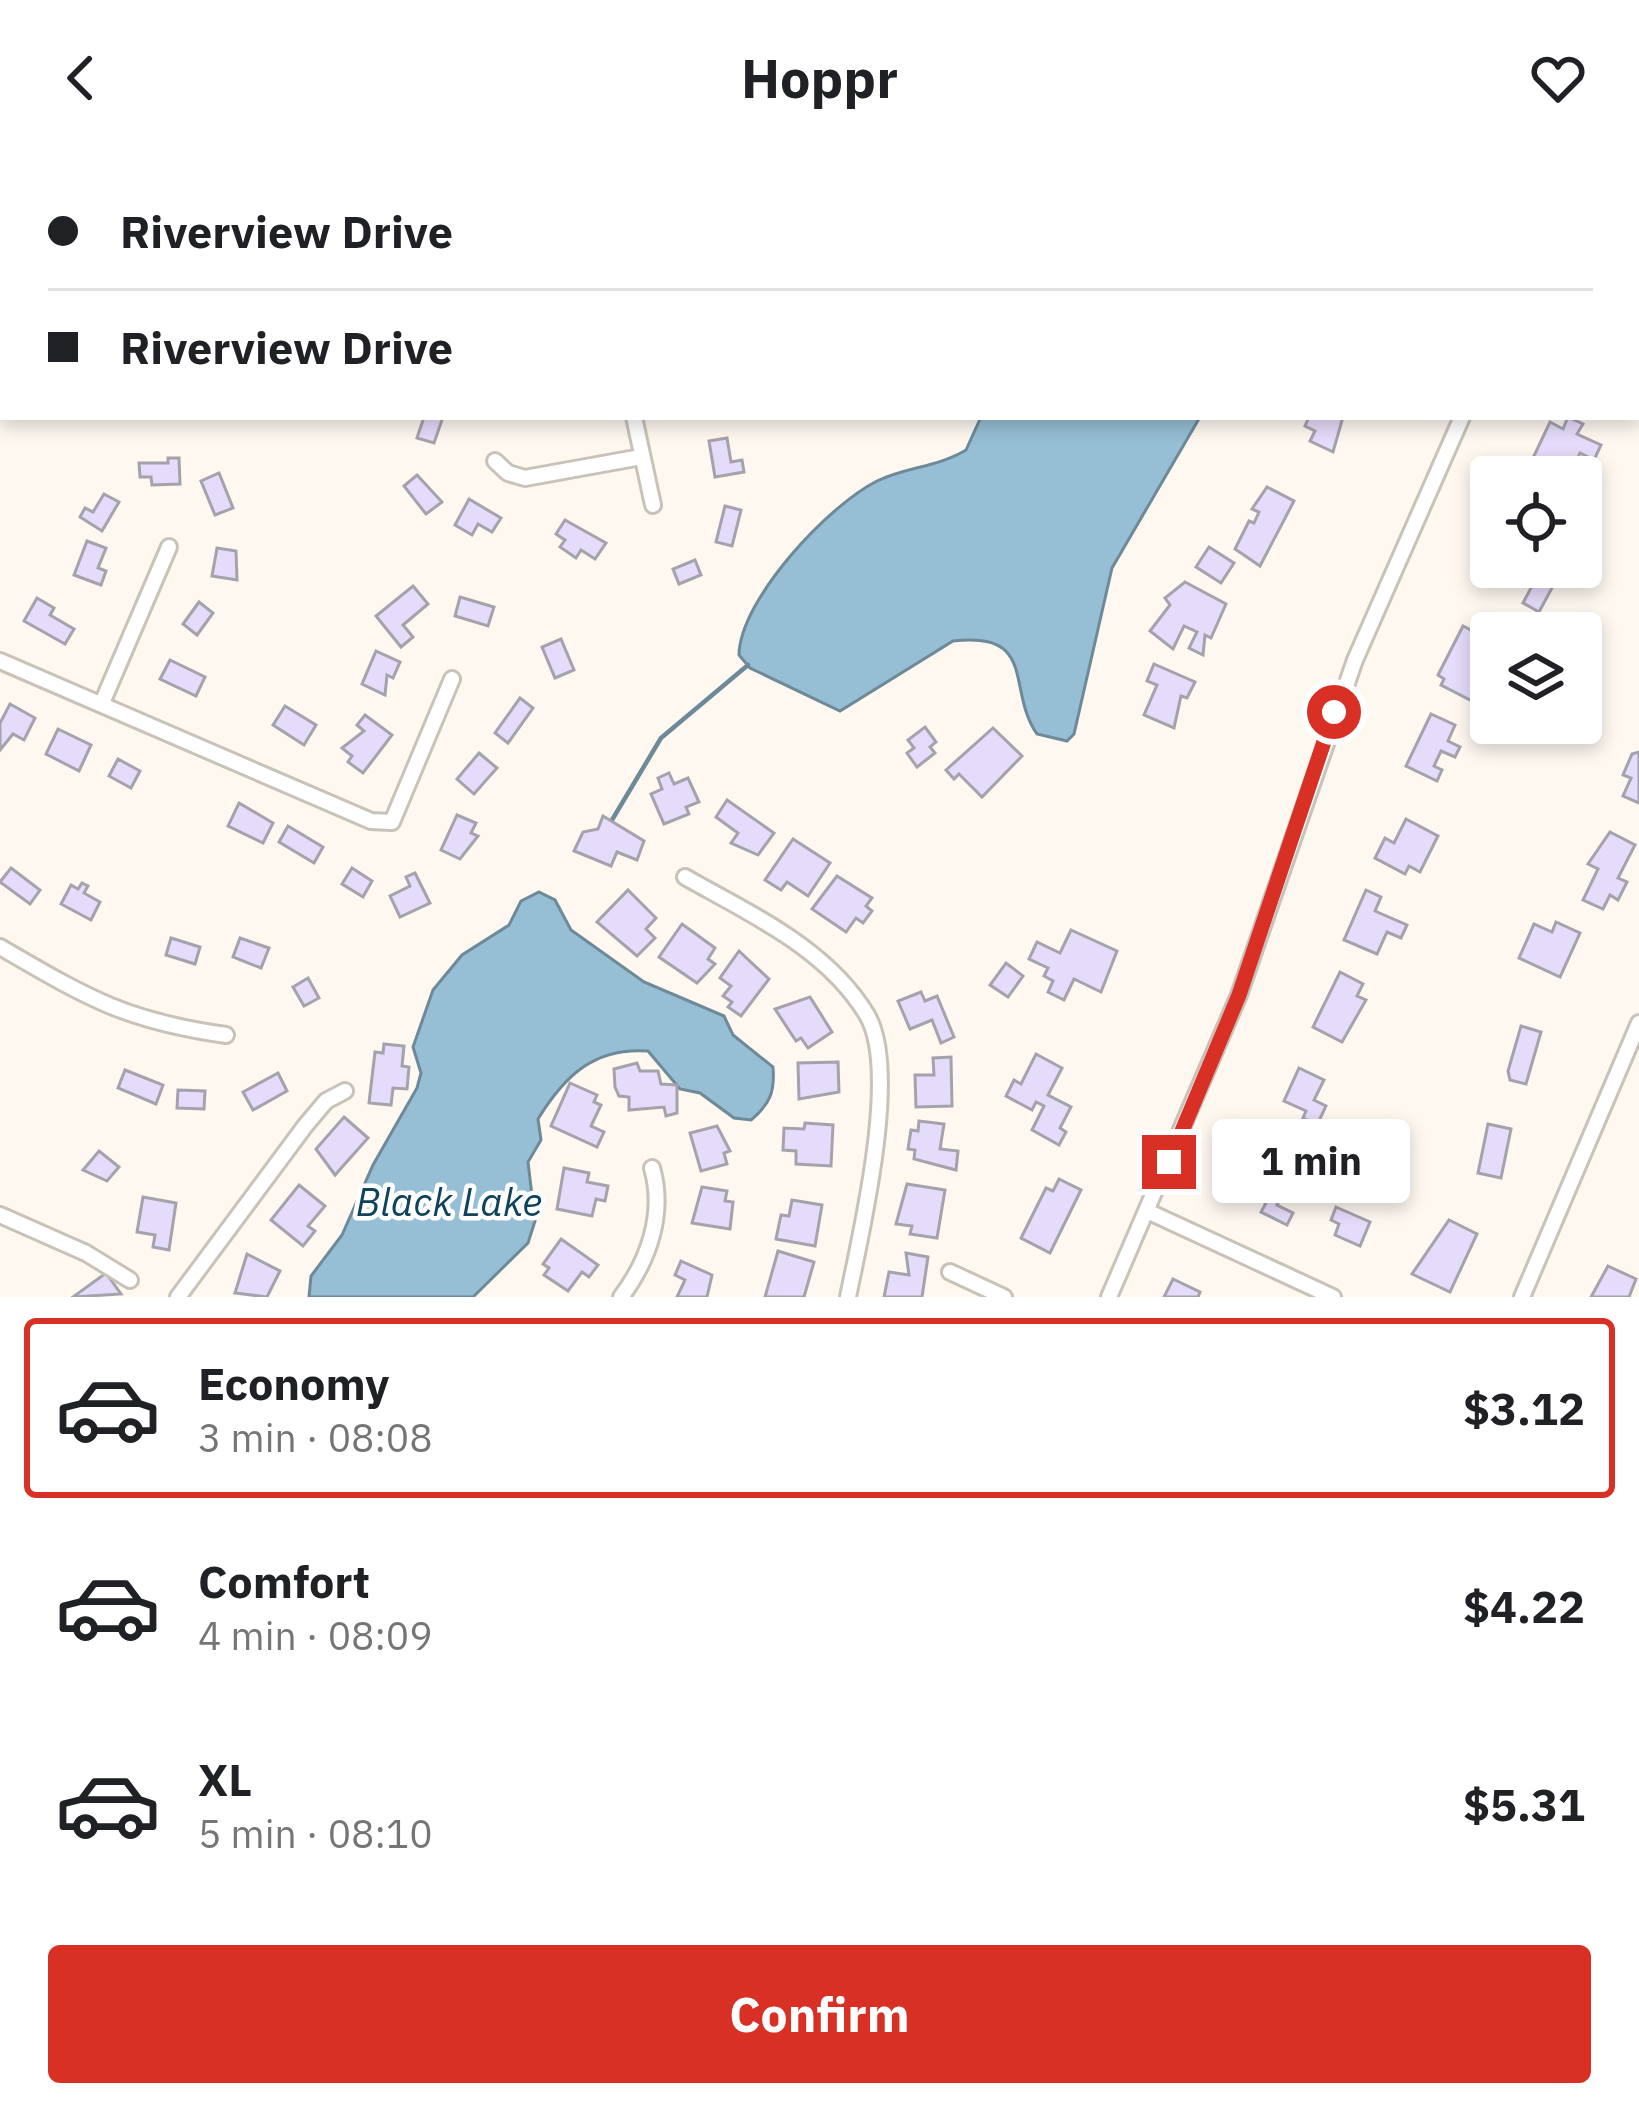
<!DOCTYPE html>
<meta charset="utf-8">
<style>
:root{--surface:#fff;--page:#f6f6f6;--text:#202124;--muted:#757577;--line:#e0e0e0;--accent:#d93025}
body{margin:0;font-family:"IBM Plex Sans",sans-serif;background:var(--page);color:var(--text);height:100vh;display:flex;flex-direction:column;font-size:45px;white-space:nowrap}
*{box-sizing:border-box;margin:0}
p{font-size:39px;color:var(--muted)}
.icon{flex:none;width:66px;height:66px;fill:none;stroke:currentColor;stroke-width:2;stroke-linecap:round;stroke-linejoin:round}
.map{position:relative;height:1141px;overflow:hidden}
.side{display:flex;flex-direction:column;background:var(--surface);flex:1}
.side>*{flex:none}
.guide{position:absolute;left:0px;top:0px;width:1641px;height:264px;box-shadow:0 6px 18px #0003;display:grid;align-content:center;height:264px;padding:0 48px;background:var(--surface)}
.tools{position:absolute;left:1470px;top:300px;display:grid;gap:24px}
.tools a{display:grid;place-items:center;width:132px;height:132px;border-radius:12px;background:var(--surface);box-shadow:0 6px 18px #0003;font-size:60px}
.end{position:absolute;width:54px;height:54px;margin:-27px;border:15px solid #d93025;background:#fff;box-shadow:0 0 0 6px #fff}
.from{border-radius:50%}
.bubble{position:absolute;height:84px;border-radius:12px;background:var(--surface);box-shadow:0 6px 18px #0003;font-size:39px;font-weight:700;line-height:84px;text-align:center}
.guide b{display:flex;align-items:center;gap:42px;height:114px;font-size:45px}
.guide b+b{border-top:3px solid var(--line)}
.guide i{width:30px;height:30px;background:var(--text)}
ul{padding:21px 0 0;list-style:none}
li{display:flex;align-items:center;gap:36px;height:180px;margin:0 24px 18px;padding:0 24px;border:6px solid transparent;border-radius:12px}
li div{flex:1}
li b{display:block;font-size:45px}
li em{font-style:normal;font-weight:700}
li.on{border-color:var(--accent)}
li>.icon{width:108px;height:108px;stroke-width:1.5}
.cta{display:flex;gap:24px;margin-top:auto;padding:24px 48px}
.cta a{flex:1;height:138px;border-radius:12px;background:var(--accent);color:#fff;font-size:48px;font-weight:700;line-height:138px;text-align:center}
header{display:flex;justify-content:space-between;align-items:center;height:156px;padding:0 48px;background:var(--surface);font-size:54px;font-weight:700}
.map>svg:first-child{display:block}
.water{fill:#96bed4;stroke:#6e8a98;stroke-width:3}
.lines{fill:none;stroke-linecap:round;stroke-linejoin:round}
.stream{stroke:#6e8a98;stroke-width:4.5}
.building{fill:#e5dbfa;stroke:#a5a2ac;stroke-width:3}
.street-casing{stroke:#c8c2b9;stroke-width:20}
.street{stroke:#fff;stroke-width:14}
.route{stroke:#d93025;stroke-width:15}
.labels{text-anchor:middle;stroke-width:9;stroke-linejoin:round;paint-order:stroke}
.water-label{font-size:39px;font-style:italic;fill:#0f435b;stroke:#fff}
</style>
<header><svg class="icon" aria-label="back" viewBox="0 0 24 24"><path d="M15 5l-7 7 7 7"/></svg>Hoppr<svg class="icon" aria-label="heart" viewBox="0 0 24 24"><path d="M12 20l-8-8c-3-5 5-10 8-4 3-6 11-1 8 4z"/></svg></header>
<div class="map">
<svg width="1639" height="1141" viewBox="0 0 1639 1141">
<rect width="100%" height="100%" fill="#fef8f1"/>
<g class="water">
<path d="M981,261H1200L1112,412L1074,578L1067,585L1037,578C1006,534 1038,475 953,485L840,555L750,512L739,499C740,443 829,349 877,325C906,311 938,311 966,294Z"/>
<path d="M539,736L555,744L571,774L644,826L724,860L733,879L773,911C775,936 770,948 751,964L734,962L700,937L680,933L648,895C595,891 565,919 538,963L541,984L528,1006L535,1065L528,1087L473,1141H309L311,1120L342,1079L373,1009L417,932L421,917L413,891L433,834L462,799L509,769L521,745Z"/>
</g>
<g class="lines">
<g class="stream">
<polyline points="1196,3 1196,0"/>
<polyline points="609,669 661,582 748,509"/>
</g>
</g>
<g class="building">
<polygon points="424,261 443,261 434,287 417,282"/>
<polygon points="1309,261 1343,261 1333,296 1310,285 1315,275 1305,270"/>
<polygon points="1568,261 1583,268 1577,278 1601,289 1594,304 1580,297 1569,321 1524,321 1550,266 1563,273"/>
<polygon points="727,282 731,306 742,304 744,316 715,321 709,285"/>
<polygon points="168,302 179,302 180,328 152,329 151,321 140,321 139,307 168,307"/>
<polygon points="219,317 233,352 215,359 201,325"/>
<polygon points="417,319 442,346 426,358 404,330"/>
<polygon points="1267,331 1294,345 1260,410 1235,393 1249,365 1254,367 1259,356 1252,353"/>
<polygon points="104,338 119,346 102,375 80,361 85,352 93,356"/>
<polygon points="469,343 501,362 492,376 478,368 472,379 455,369"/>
<polygon points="725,350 741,354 732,390 716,386"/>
<polygon points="565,364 606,387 595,403 581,394 576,402 560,391 565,384 556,378"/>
<polygon points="87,385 106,392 98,412 106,415 101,429 74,419"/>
<polygon points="1209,391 1234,407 1221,427 1196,411"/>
<polygon points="217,392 236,395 237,424 212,420"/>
<polygon points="695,404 701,419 679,428 673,413"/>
<polygon points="1496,411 1550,411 1560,417 1539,456 1523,447 1533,428"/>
<polygon points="1185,426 1226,448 1211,482 1205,479 1203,499 1189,492 1197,476 1184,470 1173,493 1150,475 1170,449 1165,442"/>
<polygon points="413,430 428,448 403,469 413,481 401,491 376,460"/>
<polygon points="460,441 494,451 488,470 455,460"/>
<polygon points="37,442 54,452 50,459 74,473 65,488 24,465"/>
<polygon points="199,446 213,457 197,479 183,468"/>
<polygon points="1498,461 1528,477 1491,477 1491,520 1476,547 1441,529 1444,523 1438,519 1463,470 1487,482"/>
<polygon points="561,483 574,514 555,522 542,491"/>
<polygon points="376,495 400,506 393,522 387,519 385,539 362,528"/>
<polygon points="170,504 205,521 196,540 160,523"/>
<polygon points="1154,508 1195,526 1187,542 1181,540 1174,572 1144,559 1157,529 1147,525"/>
<polygon points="520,542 533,552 508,587 495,577"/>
<polygon points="10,548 35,562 24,584 13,578 0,594 0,567"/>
<polygon points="285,550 316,569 304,589 273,569"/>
<polygon points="1431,558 1455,569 1448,585 1460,591 1455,601 1441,595 1434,610 1442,614 1437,625 1406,610"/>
<polygon points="365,559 392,579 363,617 348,606 352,600 342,592 364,575 357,569"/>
<polygon points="925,571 936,586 930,591 935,597 917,611 907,597 914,592 908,584"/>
<polygon points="993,572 1022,600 982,641 959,618 954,623 946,614"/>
<polygon points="58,573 91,589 79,615 46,598"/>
<polygon points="1639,596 1639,647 1623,640 1631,622 1623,619 1632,598"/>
<polygon points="479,597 497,612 474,638 457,623"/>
<polygon points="118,603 140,615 131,632 109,620"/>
<polygon points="669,617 674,628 688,622 699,646 686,651 689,658 664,668 651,638 662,633 658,622"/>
<polygon points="727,644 774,677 758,699 731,687 738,677 716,661"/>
<polygon points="239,647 273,667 263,687 228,670"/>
<polygon points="457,659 476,667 471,677 478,680 460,703 441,694"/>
<polygon points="603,660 644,685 637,704 617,696 611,710 574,695 583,676 598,673"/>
<polygon points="1406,663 1438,680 1420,716 1409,710 1405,718 1375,702 1385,682 1394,687"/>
<polygon points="288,670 323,691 314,707 279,686"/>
<polygon points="1610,676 1635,689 1618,722 1627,726 1618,744 1610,739 1603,753 1583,744 1598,713 1588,708"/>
<polygon points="793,683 830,707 808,740 787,726 781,734 765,724"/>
<polygon points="11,712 40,734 30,748 0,726"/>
<polygon points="352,712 372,725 363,741 342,728"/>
<polygon points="415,717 430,747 400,761 390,740 410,730 406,721"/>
<polygon points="837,720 872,742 866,750 872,755 863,767 856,762 846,776 812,753"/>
<polygon points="82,727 88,730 84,737 100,746 91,764 61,748 71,729 78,733"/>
<polygon points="628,734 656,762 646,773 655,782 637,800 597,766"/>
<polygon points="1366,734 1381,741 1375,755 1407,769 1401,782 1387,776 1377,798 1344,784"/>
<polygon points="1556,766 1580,777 1560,821 1519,802 1534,768 1552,776"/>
<polygon points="682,768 715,792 708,803 715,808 697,827 659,801"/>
<polygon points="1071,774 1117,795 1101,836 1074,823 1064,844 1048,836 1053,825 1044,820 1048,812 1029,803 1037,786 1060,797"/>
<polygon points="171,782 200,791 195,808 166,799"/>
<polygon points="240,782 269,792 261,812 233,801"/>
<polygon points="739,795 769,823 741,860 728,851 732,846 723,840 731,830 720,822"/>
<polygon points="1006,807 1023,820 1008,841 990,829"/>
<polygon points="1340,816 1363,828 1357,840 1366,844 1342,886 1313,871"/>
<polygon points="308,822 319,842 304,850 293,831"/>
<polygon points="921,836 925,845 937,840 954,881 941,887 932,864 910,873 898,845"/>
<polygon points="810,841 832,876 808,892 801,882 796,885 775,853"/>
<polygon points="1521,870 1541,876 1526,928 1510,924 1508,915"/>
<polygon points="384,888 404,890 402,910 409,911 407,933 393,932 391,949 369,947 375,896 383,897"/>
<polygon points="1036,898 1062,912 1048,939 1071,951 1060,972 1066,976 1059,989 1032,974 1044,950 1036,946 1032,954 1006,940 1014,924 1021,928"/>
<polygon points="951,901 952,950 916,951 915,919 934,919 933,902"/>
<polygon points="838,906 839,936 799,943 798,907"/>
<polygon points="637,907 640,915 658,915 661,928 677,929 677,957 666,960 664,951 629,954 629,941 619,940 615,931 614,913"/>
<polygon points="1299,912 1324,924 1314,944 1326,950 1317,969 1303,962 1306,955 1284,945"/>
<polygon points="125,914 163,929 156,948 118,932"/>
<polygon points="278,917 287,935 253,954 243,936"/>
<polygon points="570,927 597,939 594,946 601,949 591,970 604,976 597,991 551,970"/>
<polygon points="178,934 205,935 204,953 177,952"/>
<polygon points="344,961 368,982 335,1019 316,993"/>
<polygon points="919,965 944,968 940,993 958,995 956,1014 914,1003 915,994 908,993 911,974 918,975"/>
<polygon points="805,967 833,969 831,1010 796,1008 796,995 783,994 784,972 804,973"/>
<polygon points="1488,968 1511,973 1501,1022 1478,1017"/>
<polygon points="717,970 730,995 724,997 727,1008 701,1015 690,977"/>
<polygon points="99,995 119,1011 107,1025 83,1014"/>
<polygon points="1260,1002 1292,1018 1277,1049 1293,1057 1287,1069 1261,1056 1266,1047 1247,1038"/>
<polygon points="564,1012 589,1017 587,1026 608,1030 605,1045 596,1043 592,1060 557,1053"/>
<polygon points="1059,1023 1081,1034 1050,1097 1021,1082 1046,1032 1053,1035"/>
<polygon points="907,1028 945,1034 937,1082 910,1078 912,1070 896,1068"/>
<polygon points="299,1029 325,1050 308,1070 315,1075 303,1090 271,1064"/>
<polygon points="702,1031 727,1035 725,1045 733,1046 730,1073 692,1067"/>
<polygon points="143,1041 176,1047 169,1094 153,1091 155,1079 137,1076"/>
<polygon points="792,1044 822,1049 815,1090 776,1083 781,1059 789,1060"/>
<polygon points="1336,1051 1370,1066 1360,1090 1335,1079 1339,1068 1331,1064"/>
<polygon points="1449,1064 1477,1078 1450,1136 1412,1118"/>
<polygon points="561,1083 598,1109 589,1121 582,1116 568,1135 544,1119 549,1112 543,1108"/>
<polygon points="778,1095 814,1106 804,1141 765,1141"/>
<polygon points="906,1097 928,1101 922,1141 884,1141 889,1116 909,1119"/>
<polygon points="247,1098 280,1115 267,1141 235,1137"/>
<polygon points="681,1105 712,1119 707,1141 677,1141 685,1124 675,1119"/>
<polygon points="1608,1110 1636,1123 1629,1141 1591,1141"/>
<polygon points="106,1117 121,1138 73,1141"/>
<polygon points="1173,1123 1200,1136 1198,1141 1164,1141"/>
</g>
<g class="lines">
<g class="street-casing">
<g id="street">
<polyline points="643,3 644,0"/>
<polyline points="966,3 969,0"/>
<polyline points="1582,3 1585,0"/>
<polyline points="0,44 3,46"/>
<polyline points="0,132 3,125"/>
<polyline points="634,261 653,349"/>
<polyline points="495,305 508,317 525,322 641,301"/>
<polyline points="0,505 371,665 392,666 452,523"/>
<polyline points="102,547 169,391"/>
<path d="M685,721C750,758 827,792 867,859C900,915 861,1076 848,1141"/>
<path d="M0,791C86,841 125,865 226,879"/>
<polyline points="1147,1055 1333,1141"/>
<polyline points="0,1059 86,1097 130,1124"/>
<polyline points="950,1116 1004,1141"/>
<polyline points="178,1141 305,970 326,945 345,935"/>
<path d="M621,1141C649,1104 665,1057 652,1012"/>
<polyline points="1109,1141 1239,839 1355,504 1462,261"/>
<polyline points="1522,1141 1639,867"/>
</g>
</g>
<use href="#street" class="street"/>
</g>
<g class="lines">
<polyline class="route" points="1169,1006 1239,839 1334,556"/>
</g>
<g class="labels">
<g class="water-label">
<text x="449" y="1060">Black Lake</text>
</g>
</g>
</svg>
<div class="tools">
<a><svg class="icon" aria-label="locate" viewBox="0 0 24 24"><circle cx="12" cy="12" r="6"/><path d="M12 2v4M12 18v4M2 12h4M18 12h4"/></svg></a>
<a><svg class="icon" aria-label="layers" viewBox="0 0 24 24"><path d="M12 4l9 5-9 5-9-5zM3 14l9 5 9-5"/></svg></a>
</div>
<i class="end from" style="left:1334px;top:556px"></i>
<i class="end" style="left:1169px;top:1006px"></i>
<div class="bubble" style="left:1212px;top:963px;width:198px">1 min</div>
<div class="guide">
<b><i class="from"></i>Riverview Drive</b>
<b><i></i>Riverview Drive</b>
</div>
</div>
<section class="side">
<ul>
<li class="on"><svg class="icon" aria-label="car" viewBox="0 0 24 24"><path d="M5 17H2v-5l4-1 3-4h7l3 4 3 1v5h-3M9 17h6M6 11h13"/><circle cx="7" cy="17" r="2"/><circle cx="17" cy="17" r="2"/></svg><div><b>Economy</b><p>3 min · 08:08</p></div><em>$3.12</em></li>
<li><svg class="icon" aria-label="car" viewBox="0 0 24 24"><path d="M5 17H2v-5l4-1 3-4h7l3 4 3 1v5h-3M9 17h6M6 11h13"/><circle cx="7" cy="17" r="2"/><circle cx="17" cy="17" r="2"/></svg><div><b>Comfort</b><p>4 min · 08:09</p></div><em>$4.22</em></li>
<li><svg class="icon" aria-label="car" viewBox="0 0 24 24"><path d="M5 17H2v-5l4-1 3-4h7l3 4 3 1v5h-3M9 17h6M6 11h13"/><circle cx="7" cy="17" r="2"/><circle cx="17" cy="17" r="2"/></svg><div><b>XL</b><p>5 min · 08:10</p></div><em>$5.31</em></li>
</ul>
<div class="cta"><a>Confirm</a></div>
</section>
